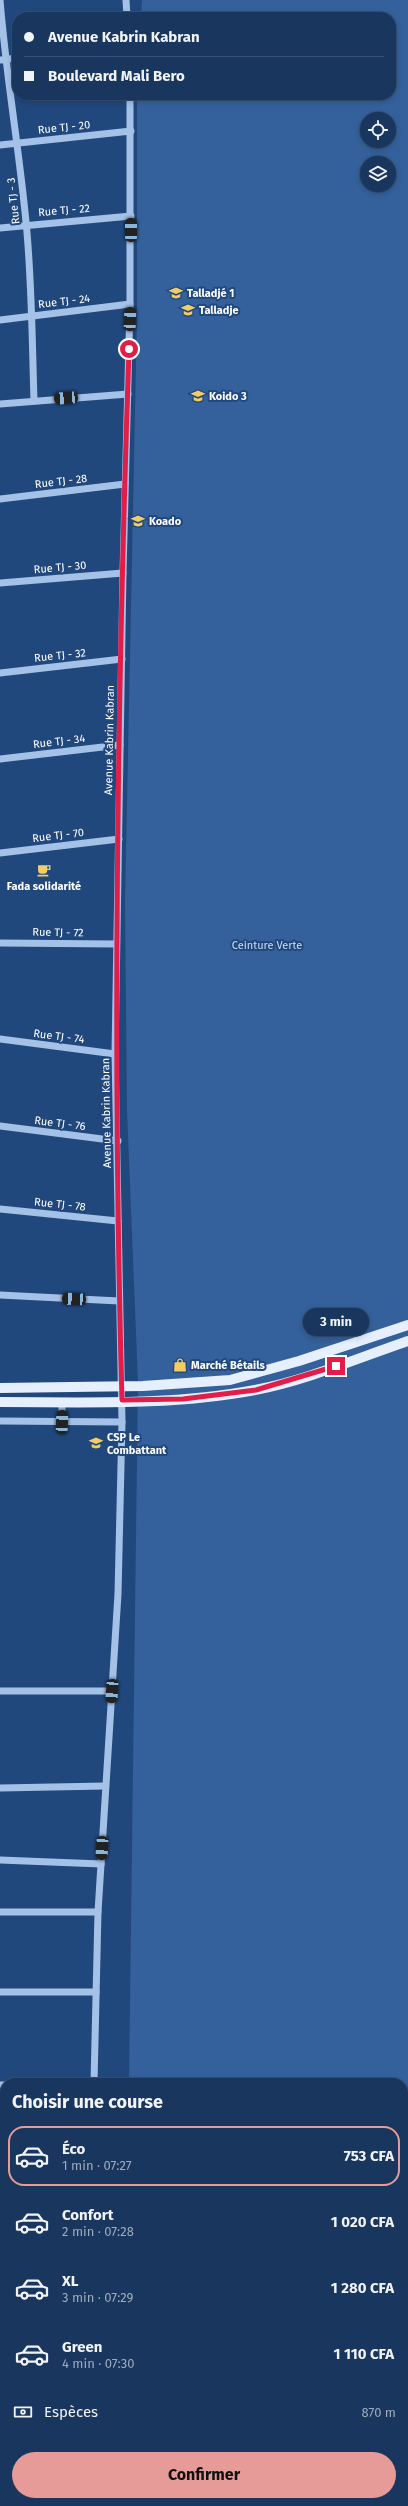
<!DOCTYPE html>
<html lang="fr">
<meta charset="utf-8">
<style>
:root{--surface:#19365e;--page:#264167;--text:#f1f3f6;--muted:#9fabbc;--line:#375073;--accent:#e69b98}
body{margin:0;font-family:"Fira Sans",sans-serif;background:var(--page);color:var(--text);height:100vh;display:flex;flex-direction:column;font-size:15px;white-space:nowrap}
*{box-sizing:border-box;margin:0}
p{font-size:13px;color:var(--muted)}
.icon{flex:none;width:22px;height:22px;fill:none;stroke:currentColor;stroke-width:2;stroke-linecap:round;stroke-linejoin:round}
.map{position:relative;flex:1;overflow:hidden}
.drawer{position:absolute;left:0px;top:2078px;width:408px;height:428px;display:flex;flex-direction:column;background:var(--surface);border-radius:16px 16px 0 0;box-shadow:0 2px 6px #0003,0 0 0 1px var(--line)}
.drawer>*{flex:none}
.hud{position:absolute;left:12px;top:12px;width:384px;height:88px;border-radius:16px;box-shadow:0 2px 6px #0003,0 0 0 1px var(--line);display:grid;align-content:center;height:88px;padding:0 12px;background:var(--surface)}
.fabs{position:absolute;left:360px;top:112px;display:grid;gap:8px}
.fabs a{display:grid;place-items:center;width:36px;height:36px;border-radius:50%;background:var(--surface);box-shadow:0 2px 6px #0003,0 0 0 1px var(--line);font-size:20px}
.end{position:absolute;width:18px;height:18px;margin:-9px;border:5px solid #e11d48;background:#fff;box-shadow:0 0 0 2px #fff}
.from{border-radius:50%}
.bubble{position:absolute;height:28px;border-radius:14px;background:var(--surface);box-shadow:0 2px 6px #0003,0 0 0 1px var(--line);font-size:13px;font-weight:700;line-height:28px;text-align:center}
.car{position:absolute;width:12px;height:24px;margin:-12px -6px;border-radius:5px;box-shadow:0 0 3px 1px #0007;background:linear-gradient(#222 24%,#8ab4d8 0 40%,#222 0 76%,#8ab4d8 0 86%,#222 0)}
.hud b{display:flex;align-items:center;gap:14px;height:38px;font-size:15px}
.hud b+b{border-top:1px solid var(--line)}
.hud i{width:10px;height:10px;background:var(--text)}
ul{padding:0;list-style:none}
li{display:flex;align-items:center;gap:12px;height:60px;margin:0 8px 6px;padding:0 4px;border:2px solid transparent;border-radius:16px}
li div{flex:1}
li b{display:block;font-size:15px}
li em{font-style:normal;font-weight:700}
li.on{border-color:var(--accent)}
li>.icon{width:36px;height:36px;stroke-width:1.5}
h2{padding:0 12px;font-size:18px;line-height:48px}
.pay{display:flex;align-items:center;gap:10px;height:44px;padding:0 12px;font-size:15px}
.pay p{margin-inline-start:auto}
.action{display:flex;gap:8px;margin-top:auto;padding:8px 12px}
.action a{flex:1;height:46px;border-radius:24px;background:var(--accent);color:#111;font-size:16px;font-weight:700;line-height:46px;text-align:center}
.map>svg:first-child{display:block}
.green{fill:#34619b;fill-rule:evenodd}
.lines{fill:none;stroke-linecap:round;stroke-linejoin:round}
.minor{stroke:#a4c1e7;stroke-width:7}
.major{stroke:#e6effd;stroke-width:10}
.route{stroke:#e11d48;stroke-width:5}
.labels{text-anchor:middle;stroke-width:4;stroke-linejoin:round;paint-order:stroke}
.street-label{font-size:11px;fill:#fff;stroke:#21487d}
.poi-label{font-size:11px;font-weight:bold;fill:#fff;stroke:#21487d;text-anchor:start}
.park-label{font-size:11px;fill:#c8dcf5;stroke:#21487d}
</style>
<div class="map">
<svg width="408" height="2506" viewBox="0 0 408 2506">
<rect width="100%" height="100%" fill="#21487d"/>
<path class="green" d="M142,0H408V2506H124L125,2501H403V2083H129L138,1382L127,1110L125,900L137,315V95H391V17H141ZM367,119H389V141H367ZM367,163H389V185H367Z"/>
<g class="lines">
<g class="minor">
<path d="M0,0C6,75 19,148 26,222C32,281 32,341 34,400"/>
<polyline points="126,0 127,17"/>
<polyline points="1,60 17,58"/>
<polyline points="0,145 131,131"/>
<polyline points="0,228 131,216"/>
<polyline points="0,320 130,304"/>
<polyline points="0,404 128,394"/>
<polyline points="0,499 125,484"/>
<polyline points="0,583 123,573"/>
<polyline points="0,673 122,659"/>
<polyline points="0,759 120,745"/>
<polyline points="0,853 119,839"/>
<polyline points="0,943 116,944"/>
<polyline points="0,1039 115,1054"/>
<polyline points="0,1126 118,1141"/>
<polyline points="0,1209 118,1221"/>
<polyline points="0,1295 119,1301"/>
<polyline points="0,1421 122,1422"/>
<polyline points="62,1422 62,1402"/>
<polyline points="0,1691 112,1691"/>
<polyline points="0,1788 105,1786"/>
<polyline points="0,1860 101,1864"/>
<polyline points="0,1912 98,1912"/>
<polyline points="0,1992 96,1992"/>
<polyline points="94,2083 98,1912 118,1594 122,1422 115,1054 123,573 130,304 130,95"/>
<polyline points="0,2085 5,2085"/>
<polyline points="0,2196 5,2196"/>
<polyline points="0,2281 5,2281"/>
<polyline points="0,2355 5,2355"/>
<polyline points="0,2451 5,2451"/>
<polyline points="20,2501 21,2506"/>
<polyline points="100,2501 100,2506"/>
</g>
<g class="major">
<polyline points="0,1388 143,1386 230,1380 299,1361 408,1325"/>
<path d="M0,1402C84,1402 171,1406 255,1390C307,1380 358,1358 408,1341"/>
</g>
</g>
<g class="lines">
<path class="route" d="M129,349C117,699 112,1050 122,1400L183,1399L256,1390L336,1366"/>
</g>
<defs>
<g id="school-bare" transform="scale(1.08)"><path d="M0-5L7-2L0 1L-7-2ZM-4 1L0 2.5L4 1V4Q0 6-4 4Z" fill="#f3cc66" stroke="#21487d" stroke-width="2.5" paint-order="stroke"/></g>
<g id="cafe-bare" transform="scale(1.08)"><path d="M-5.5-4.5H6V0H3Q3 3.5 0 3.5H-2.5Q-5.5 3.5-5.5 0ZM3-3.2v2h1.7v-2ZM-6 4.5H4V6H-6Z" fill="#f3cc66" stroke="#21487d" stroke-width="2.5" paint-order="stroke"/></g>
<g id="shop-bare" transform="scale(1.08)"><path d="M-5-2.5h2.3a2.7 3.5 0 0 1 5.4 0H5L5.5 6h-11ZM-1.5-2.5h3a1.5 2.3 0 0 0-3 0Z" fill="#f3cc66" stroke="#21487d" stroke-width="2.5" paint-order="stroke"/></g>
</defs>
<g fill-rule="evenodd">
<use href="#school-bare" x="176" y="293"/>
<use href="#school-bare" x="188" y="310"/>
<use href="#school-bare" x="198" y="396"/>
<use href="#school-bare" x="138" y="521"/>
<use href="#cafe-bare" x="44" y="870"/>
<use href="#shop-bare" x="180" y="1365"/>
<use href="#school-bare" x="96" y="1443"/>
</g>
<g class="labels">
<g class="street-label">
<text transform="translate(64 127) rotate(-6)" y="4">Rue TJ - 20</text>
<text transform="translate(13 201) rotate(-96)" y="4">Rue TJ - 3</text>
<text transform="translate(64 210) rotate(-5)" y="4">Rue TJ - 22</text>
<text transform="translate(64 301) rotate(-7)" y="4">Rue TJ - 24</text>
<text transform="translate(61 481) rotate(-7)" y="4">Rue TJ - 28</text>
<text transform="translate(60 567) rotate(-5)" y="4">Rue TJ - 30</text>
<text transform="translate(60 655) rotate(-6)" y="4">Rue TJ - 32</text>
<text transform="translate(109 740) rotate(-89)" y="4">Avenue Kabrin Kabran</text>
<text transform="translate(59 741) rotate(-7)" y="4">Rue TJ - 34</text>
<text transform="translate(58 835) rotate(-7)" y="4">Rue TJ - 70</text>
<text transform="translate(58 932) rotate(1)" y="4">Rue TJ - 72</text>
<text transform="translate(59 1036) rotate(7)" y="4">Rue TJ - 74</text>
<text transform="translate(106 1113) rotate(-91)" y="4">Avenue Kabrin Kabran</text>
<text transform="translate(60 1123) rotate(7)" y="4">Rue TJ - 76</text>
<text transform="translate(60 1204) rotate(6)" y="4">Rue TJ - 78</text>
</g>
<g class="poi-label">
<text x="187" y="297">Talladjé 1</text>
<text x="199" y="314">Talladje</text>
<text x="209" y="400">Koido 3</text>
<text x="149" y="525">Koado</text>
<text x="44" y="890" text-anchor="middle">Fada solidarité</text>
<text x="191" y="1369">Marché Bétails</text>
<text x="107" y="1441">CSP Le<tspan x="107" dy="13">Combattant</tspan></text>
</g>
<g class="park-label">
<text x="267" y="949">Ceinture Verte</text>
</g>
</g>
</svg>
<div class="fabs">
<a><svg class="icon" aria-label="locate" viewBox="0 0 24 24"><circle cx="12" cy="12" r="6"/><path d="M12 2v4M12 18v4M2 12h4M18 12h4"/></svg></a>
<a><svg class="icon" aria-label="layers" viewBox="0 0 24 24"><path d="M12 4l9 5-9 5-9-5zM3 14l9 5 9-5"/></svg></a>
</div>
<i class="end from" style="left:129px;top:349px"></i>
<i class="end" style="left:336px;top:1366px"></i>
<div class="bubble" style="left:303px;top:1308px;width:66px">3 min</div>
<i class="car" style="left:131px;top:230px;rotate:0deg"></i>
<i class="car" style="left:130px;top:319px;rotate:2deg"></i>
<i class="car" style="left:66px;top:398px;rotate:266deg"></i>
<i class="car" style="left:74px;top:1299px;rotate:273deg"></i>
<i class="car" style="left:62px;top:1422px;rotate:2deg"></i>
<i class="car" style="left:112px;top:1691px;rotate:184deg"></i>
<i class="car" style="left:102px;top:1848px;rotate:183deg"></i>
<div class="hud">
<b><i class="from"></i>Avenue Kabrin Kabran</b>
<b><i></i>Boulevard Mali Bero</b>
</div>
<section class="drawer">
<h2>Choisir une course</h2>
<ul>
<li class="on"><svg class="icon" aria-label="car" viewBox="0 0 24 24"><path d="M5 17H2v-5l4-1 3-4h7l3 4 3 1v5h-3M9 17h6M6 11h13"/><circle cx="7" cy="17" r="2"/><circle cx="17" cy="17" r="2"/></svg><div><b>Éco</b><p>1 min · 07:27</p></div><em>753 CFA</em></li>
<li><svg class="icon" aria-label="car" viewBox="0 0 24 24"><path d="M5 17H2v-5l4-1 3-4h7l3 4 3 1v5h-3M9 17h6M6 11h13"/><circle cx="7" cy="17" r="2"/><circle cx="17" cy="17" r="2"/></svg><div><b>Confort</b><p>2 min · 07:28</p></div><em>1 020 CFA</em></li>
<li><svg class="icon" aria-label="car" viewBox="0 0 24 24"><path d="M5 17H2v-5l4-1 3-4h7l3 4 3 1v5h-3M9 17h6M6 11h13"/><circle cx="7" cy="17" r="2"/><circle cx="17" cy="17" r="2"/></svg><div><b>XL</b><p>3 min · 07:29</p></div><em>1 280 CFA</em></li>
<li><svg class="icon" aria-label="car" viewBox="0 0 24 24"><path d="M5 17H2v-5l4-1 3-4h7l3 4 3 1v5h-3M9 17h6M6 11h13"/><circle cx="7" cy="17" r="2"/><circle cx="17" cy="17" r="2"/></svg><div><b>Green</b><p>4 min · 07:30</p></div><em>1 110 CFA</em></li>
</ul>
<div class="pay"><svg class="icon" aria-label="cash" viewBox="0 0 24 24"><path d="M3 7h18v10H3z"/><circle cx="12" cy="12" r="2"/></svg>Espèces<p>870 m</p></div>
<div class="action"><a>Confirmer</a></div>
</section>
</div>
